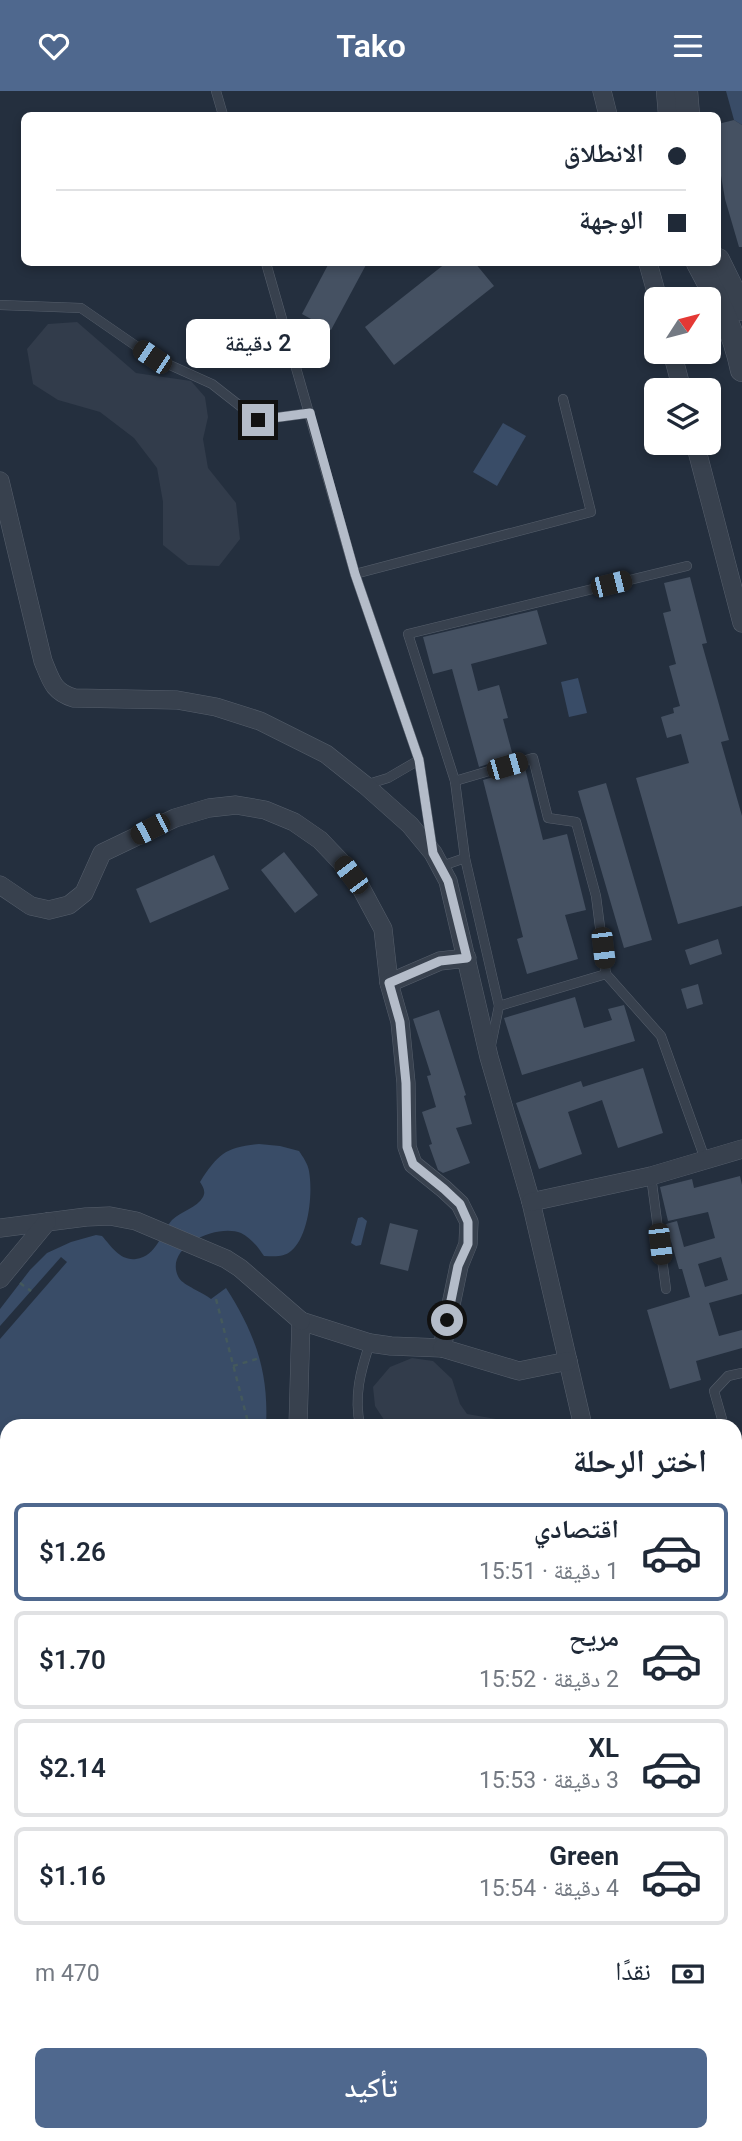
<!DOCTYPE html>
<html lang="ar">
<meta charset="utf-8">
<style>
:root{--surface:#fff;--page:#f6f6f7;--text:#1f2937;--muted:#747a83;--line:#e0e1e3;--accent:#4f688e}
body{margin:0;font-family:Roboto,"Noto Naskh Arabic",sans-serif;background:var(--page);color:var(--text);direction:rtl;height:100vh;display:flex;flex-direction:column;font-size:26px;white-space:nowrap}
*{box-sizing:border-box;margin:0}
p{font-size:23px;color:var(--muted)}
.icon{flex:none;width:38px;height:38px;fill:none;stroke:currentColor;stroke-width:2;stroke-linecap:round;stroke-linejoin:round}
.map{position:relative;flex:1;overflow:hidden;direction:ltr}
.details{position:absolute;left:0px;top:1328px;width:742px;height:723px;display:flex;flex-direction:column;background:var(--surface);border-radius:21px 21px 0 0;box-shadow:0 4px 10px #0003;direction:rtl}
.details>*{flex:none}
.hud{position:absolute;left:21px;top:21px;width:700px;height:154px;border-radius:10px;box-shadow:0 4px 10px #0003;direction:rtl;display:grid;align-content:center;height:154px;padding:0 35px;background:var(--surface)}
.needle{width:46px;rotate:54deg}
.tools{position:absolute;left:644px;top:196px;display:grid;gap:14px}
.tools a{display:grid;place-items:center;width:77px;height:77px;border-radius:10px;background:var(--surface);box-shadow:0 4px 10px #0003;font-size:35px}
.end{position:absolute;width:32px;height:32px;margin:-16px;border:9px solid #b4bcc9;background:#111;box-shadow:0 0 0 4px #111}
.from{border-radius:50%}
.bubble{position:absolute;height:49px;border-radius:10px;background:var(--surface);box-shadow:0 4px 10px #0003;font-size:23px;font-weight:600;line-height:49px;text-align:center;direction:rtl}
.car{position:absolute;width:21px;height:42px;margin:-21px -10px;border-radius:9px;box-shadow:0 0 5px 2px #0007;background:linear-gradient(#222 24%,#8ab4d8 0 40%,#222 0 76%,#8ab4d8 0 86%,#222 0)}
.hud b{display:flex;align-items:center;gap:24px;height:66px;font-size:26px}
.hud b+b{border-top:2px solid var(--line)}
.hud i{width:18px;height:18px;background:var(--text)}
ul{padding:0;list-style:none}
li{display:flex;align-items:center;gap:21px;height:98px;margin:0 14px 10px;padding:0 21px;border:4px solid var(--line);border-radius:10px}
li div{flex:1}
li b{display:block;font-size:26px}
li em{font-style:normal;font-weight:600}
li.current{border-color:var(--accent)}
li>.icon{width:63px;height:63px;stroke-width:1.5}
h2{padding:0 35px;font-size:32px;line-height:84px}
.pay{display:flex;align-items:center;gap:18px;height:77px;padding:0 35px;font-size:26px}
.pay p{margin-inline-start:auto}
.button{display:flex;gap:14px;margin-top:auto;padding:14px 35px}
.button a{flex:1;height:80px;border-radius:10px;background:var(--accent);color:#fff;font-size:28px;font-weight:600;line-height:80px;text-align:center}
header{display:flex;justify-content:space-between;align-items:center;height:91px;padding:0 35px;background:var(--accent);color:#fff;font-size:32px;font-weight:600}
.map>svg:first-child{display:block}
.airport{fill:#323c4b}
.water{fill:#394c67}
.pier{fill:#242f3e}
.building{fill:#455162;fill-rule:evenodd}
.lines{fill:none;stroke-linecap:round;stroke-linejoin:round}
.service-casing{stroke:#565f6c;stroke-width:10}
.minor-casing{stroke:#565f6c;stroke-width:19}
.tertiary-casing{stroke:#565f6c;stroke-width:24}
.path{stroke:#44595c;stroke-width:2.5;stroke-dasharray:5 5;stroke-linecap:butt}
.service{stroke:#38414e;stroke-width:9}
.minor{stroke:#38414e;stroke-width:18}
.tertiary{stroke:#38414e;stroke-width:23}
.route{stroke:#b4bcc9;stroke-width:9}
</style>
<header><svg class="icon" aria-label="menu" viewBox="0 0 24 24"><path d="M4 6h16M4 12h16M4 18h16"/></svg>Tako<svg class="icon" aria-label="heart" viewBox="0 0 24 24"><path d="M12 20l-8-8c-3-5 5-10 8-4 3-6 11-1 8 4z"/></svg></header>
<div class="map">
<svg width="742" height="2050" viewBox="0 0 742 2050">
<rect width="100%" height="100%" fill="#242f3e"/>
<g class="airport">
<polygon points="77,231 136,282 191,290 205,306 208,326 203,348 208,377 236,412 240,448 219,475 188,474 163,454 163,411 157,377 134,347 100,321 58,309 33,293 27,258 48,233"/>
<polygon points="412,1267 433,1270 452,1288 460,1313 467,1323 502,1329 506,1335 388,1335 375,1315 373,1296 390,1276"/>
</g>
<g class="water">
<polygon points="726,0 742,0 742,34 734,29"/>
<polygon points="503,332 526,345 497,395 473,381"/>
<polygon points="578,587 587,622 569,626 561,591"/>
<path d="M259,1053L280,1055L299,1060C303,1066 308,1073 309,1080C313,1102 309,1145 291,1160C283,1167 273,1165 264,1165C258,1156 251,1147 241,1142C216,1132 162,1157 179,1187C184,1195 203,1201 211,1208L226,1197C255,1242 269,1281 266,1335H7V1480L0,1483V1218L30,1179L47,1162L71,1151L96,1144L102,1145C111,1155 120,1170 136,1168C157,1165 161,1142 172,1129C181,1120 197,1117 203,1106C206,1100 203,1096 200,1091C219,1062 225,1057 259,1053Z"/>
<polygon points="362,1126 367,1130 361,1154 356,1155 351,1152 358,1127"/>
</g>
<polygon class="pier" points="61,1166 67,1171 0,1248 0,1235"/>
<g class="building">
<polygon points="734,29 742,34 742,156 739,156 725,108 718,67 718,33"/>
<polygon points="329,172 367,172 331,239 302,223"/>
<polygon points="446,172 475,172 494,195 394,274 365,236"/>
<polygon points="690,486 707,552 702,553 729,649 721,651 742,725 742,815 678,833 636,687 689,672 681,643 667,647 661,626 674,622 673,617 680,615 669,575 676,573 663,522 671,520 664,492"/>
<polygon points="537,519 547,553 471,573 478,600 499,594 508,627 503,628 513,665 479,676 452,578 433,583 423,546"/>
<polygon points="525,677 543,749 567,743 586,819 565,824 578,868 527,883 517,848 523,846 483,689"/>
<polygon points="606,692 652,849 624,857 578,700"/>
<polygon points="284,761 318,804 295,822 261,779"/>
<polygon points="214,764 229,798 150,832 136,798"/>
<polygon points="718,848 722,863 690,874 685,859"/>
<polygon points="698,893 703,913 687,918 681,898"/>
<polygon points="575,906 584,937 612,929 608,918 624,914 635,950 522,984 504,927"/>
<polygon points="439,919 466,1004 464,1005 472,1033 456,1037 470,1072 443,1082 438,1079 429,1054 432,1053 422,1021 436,1016 427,985 431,984 413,928"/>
<polygon points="643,977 663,1042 618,1057 602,1009 568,1021 582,1063 539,1078 516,1012 581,990 583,996"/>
<path d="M740,1085L742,1094V1203L709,1212L719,1245L742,1239V1257L696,1270L701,1289L670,1298L647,1219L690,1206L682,1178H679L666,1133L677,1130L684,1156L715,1147L708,1121L668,1130L660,1096L692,1088L694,1097ZM721,1166L728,1189L705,1196L698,1173Z"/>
<polygon points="390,1132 418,1139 408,1180 380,1173"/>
</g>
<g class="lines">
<g class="service-casing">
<g id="service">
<polyline points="216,0 223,24"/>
<polyline points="266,172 355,483 419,669 432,755"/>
<polyline points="0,214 81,217 152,266 212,293 258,329 310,322"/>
<polyline points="355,483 591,421 563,308"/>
<polyline points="455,690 533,667 548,727 576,731 596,805 606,883 499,915 491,954"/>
<polyline points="365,694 388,687 419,669"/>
<polyline points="442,775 465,767"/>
<polyline points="606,883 661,945 705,1068"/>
<polyline points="499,915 465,767 455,690 408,543 687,475"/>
<polyline points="651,1085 666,1198"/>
<path d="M360,1335C354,1305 360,1281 370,1252"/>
<polyline points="724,1335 714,1300 728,1285 742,1282"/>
<polyline points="735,1384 738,1398 742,1400"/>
<polyline points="0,1492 7,1488"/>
</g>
</g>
<g class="minor-casing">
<g id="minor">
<polyline points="602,0 608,24"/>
<polyline points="648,172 658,208"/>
<polyline points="672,261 682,299"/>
<polyline points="695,352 742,532"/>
<path d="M0,390L43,570C51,589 53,601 74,607L177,609L216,616L260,630L326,663L365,694L410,734L433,762L448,790L489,966L531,1111L583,1335"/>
<polyline points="0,794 31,815 49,819 69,814 84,802 102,762 175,727 209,717 236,714 265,719 294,731 320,749 341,771 361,797 383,838 389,892 400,931 406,992 407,1056 413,1073 444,1098 460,1113 469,1131 468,1153 459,1175 442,1257 391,1255 370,1252 301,1230 298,1335"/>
<polyline points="389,892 440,870 467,867"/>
<polyline points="531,1111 651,1085 742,1058"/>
<polyline points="0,1137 86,1126 110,1125 136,1130 226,1168 240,1177 301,1230"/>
<polyline points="0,1188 47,1131"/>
<polyline points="442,1257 519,1280 568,1270"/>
<polyline points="735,1473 742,1471"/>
<polyline points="0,1721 7,1719"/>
<polyline points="7,1794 7,1795"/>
<polyline points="735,1810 742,1812"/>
</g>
</g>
<g class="tertiary-casing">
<g id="tertiary">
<polyline points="668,0 670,24"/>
<polyline points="686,0 688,24"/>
<polyline points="718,169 742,218"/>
<path d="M698,172C717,207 734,240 742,279"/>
</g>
</g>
<g class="path">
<polyline points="20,1192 31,1200"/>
<polyline points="216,1208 249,1335"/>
<polyline points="233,1275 260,1267"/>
<polyline points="0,1454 7,1451"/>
</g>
<use href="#service" class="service"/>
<use href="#minor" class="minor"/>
<use href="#tertiary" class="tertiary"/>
</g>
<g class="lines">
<polyline class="route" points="258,329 310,322 355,483 419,669 433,762 448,790 467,867 440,870 389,892 400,931 406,992 407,1056 413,1073 444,1098 460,1113 468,1131 468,1153 458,1175 447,1229"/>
</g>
</svg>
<div class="tools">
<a><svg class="needle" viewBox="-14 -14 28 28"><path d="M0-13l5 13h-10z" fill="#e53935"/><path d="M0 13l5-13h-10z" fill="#747a83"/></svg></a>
<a><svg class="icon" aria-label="layers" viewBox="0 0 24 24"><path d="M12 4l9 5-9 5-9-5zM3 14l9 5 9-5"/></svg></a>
</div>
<i class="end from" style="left:447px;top:1229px"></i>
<i class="end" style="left:258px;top:329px"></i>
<div class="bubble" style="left:186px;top:228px;width:144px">2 دقيقة</div>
<i class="car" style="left:152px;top:266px;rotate:304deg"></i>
<i class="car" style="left:611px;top:493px;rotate:76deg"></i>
<i class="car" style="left:507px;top:675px;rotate:74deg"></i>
<i class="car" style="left:150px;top:738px;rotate:243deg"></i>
<i class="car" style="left:351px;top:784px;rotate:323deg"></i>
<i class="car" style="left:603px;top:857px;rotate:173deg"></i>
<i class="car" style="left:660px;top:1153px;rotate:173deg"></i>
<div class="hud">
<b><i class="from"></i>الانطلاق</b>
<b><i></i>الوجهة</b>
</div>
<section class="details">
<h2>اختر الرحلة</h2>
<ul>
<li class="current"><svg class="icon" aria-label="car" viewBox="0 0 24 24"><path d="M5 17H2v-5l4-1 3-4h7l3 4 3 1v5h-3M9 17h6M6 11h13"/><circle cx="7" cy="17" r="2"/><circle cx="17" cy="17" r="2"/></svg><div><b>اقتصادي</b><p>1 دقيقة · 15:51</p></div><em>$1.26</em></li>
<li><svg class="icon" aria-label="car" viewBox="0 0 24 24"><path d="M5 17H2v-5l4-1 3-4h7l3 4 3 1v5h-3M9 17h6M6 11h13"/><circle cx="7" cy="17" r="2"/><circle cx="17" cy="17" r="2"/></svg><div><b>مريح</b><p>2 دقيقة · 15:52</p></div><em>$1.70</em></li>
<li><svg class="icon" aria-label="car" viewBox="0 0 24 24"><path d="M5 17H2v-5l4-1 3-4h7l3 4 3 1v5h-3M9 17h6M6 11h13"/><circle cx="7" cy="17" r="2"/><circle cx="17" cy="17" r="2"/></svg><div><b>XL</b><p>3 دقيقة · 15:53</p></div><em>$2.14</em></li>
<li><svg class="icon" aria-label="car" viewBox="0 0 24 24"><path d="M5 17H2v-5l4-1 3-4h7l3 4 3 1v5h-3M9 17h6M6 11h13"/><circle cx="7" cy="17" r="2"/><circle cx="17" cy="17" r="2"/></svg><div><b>Green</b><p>4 دقيقة · 15:54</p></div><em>$1.16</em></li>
</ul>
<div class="pay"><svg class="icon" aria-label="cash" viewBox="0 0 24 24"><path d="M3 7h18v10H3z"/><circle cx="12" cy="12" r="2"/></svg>نقدًا<p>470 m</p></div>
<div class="button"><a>تأكيد</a></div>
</section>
</div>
